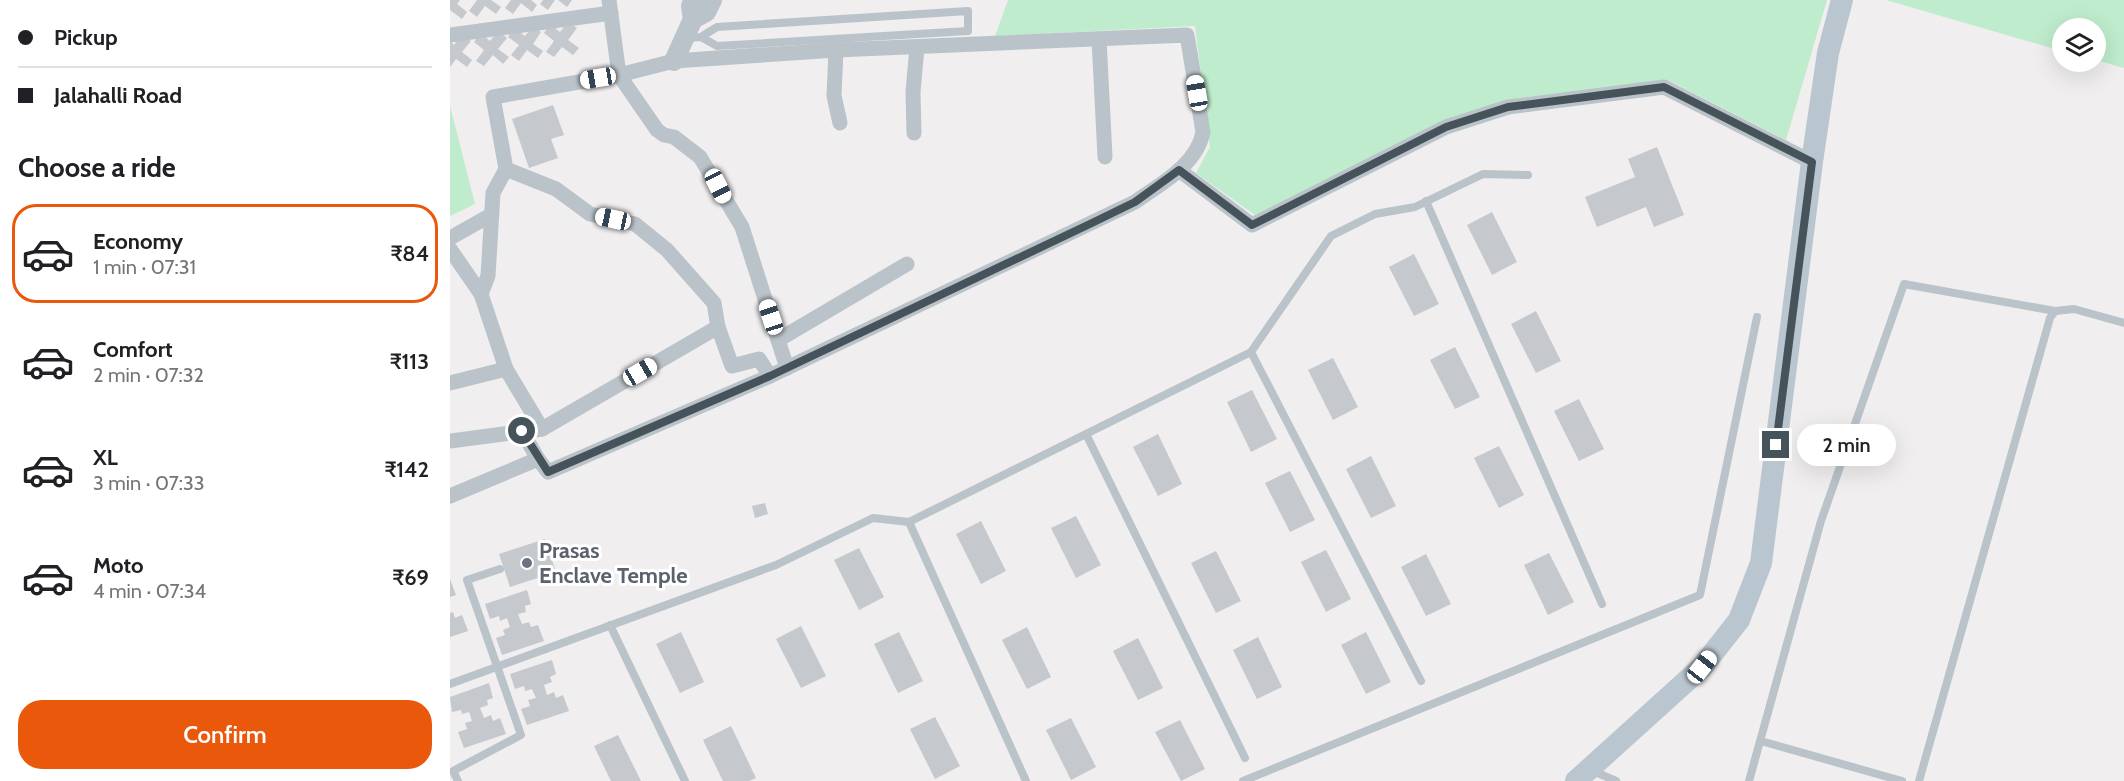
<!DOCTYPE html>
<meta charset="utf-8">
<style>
:root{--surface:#fff;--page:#f6f6f6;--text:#202124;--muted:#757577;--line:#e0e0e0;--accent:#ea580c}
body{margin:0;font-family:Cabin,sans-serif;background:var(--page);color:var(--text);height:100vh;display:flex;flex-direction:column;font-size:22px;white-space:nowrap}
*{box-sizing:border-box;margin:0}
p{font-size:20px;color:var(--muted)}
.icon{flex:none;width:33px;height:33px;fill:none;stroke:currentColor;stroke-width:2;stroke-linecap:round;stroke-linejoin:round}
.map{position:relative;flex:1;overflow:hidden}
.details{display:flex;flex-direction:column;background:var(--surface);width:450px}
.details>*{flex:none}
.guide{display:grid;align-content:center;height:132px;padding:0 18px;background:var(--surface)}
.buttons{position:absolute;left:1602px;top:18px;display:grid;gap:12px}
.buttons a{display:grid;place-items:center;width:54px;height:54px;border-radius:50%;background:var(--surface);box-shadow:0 6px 24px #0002;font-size:30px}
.end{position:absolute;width:27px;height:27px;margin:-14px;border:8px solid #47535a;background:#fff;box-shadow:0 0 0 3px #fff}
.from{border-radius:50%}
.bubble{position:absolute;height:42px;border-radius:21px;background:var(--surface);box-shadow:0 6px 24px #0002;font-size:20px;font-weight:600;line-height:42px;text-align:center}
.car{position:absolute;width:18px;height:36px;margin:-18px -9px;border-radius:8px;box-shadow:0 0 4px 2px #0007;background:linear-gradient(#fff 24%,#345 0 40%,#fff 0 76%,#345 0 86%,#fff 0)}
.guide b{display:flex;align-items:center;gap:21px;height:57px;font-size:22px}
.guide b+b{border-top:2px solid var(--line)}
.guide i{width:15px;height:15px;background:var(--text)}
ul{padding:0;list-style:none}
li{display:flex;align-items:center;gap:18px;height:99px;margin:0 12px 9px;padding:0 6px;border:3px solid transparent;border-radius:24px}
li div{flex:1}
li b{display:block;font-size:22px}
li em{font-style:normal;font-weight:600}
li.active{border-color:var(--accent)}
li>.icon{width:54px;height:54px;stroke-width:1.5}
h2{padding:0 18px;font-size:27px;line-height:72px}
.action{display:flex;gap:12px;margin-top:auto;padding:12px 18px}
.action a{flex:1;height:69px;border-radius:24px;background:var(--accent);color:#fff;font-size:24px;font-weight:600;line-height:69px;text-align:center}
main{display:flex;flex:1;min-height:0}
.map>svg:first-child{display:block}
.green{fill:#beeccc}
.building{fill:#c5c9cd}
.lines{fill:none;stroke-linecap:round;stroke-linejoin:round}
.service{stroke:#bac3ca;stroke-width:8}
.minor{stroke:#bac3ca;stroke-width:15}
.tertiary{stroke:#bac3ca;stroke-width:20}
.secondary{stroke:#bac6cf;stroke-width:22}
.route{stroke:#47535a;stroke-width:8}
.worship-dot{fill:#6b7280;stroke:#fff;stroke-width:2}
.labels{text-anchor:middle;stroke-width:6;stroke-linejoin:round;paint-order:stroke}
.worship-label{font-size:22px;font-weight:bold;fill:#5b616d;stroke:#fff;text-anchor:start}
</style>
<main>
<section class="details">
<div class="guide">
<b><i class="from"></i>Pickup</b>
<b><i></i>Jalahalli Road</b>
</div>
<h2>Choose a ride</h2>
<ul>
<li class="active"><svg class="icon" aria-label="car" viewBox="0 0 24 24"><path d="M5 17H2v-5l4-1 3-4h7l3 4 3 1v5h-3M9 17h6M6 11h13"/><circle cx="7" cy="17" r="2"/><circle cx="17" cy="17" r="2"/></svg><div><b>Economy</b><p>1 min · 07:31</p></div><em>₹84</em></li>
<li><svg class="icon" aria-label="car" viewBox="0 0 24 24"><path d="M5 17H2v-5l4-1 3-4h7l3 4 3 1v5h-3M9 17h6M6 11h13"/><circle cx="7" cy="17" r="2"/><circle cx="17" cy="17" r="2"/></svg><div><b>Comfort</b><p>2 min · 07:32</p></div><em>₹113</em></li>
<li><svg class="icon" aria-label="car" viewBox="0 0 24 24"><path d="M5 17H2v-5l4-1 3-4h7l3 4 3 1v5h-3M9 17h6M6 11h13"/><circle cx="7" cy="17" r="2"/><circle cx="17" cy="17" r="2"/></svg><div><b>XL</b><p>3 min · 07:33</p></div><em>₹142</em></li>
<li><svg class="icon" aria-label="car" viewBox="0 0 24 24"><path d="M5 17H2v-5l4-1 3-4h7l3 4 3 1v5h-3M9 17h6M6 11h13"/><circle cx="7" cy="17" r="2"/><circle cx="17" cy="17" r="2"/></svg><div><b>Moto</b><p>4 min · 07:34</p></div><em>₹69</em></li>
</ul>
<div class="action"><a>Confirm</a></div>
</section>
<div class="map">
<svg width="1674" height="781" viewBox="0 0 1674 781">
<rect width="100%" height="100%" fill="#f0eeee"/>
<g class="green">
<polygon points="558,0 1377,0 1336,140 1220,81 1056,102 805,215 746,173 760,147 745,26 545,36"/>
<polygon points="1436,0 1674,0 1674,68 1646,60 1646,28 1612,28 1612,51"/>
<polygon points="0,106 25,204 0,216"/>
</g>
<g class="building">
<polygon points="0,0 10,0 7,4 17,12 12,19 0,10"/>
<polygon points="27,0 41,0 51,7 46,14 35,6 27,17 19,11"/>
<polygon points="61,0 81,0 87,5 82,12 71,3 63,14 55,8"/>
<polygon points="93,0 105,0 98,10 90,4"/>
<polygon points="108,0 122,0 117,7"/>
<polygon points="118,22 127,28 118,40 129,48 123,55 112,47 104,57 96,52 104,41 94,33 100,24 110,32"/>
<polygon points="83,26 91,32 83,44 93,51 88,58 77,50 69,61 61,55 69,45 58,37 64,28 75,36"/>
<polygon points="48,31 57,38 48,49 59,57 53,64 43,55 34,66 26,61 34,50 24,42 30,33 40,41"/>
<polygon points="12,34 21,41 12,52 22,60 17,67 6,59 0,67 0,41 4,45"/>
<polygon points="103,105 114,135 101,139 108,158 79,168 62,119"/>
<polygon points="1207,147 1234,215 1204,227 1196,207 1147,227 1135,197 1185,177 1178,159"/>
<polygon points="1042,212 1067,262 1042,275 1017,225"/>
<polygon points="964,254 989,304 964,316 939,267"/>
<polygon points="1086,311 1111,361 1086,373 1061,324"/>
<polygon points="1005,347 1030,397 1005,409 980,360"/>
<polygon points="883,358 908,407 883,420 858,370"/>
<polygon points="802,390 827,439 801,452 777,402"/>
<polygon points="1129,399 1154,449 1129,461 1104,411"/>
<polygon points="708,434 732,484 708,496 683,447"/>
<polygon points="1049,446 1074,495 1049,508 1024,458"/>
<polygon points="921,456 946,506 921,518 896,469"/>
<polygon points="840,471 865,520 840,532 815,483"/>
<polygon points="315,503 318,514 305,518 302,506"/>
<polygon points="626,516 651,565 626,578 601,528"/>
<polygon points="531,521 556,571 531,584 506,534"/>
<polygon points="95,539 106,572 60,587 49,554"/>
<polygon points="409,548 434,597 409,610 384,560"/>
<polygon points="876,550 901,599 876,612 851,562"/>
<polygon points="766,551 791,601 766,613 741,563"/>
<polygon points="1099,553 1124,602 1098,615 1074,565"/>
<polygon points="976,554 1001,604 976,616 951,567"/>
<polygon points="0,579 6,595 0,597"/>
<polygon points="77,590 81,604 75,606 76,612 68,614 72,624 79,622 81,627 88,625 94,641 52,655 46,638 55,635 53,630 60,627 57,618 50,621 49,616 40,619 35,604"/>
<polygon points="3,612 5,618 12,615 18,631 0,637 0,613"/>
<polygon points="351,626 376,676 351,688 326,639"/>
<polygon points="577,627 601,677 577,689 552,640"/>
<polygon points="231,632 254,682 230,693 206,644"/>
<polygon points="449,632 473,681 448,693 424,644"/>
<polygon points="916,632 941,682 916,694 891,645"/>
<polygon points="808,637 832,687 807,699 783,650"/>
<polygon points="688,638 713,688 688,700 663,651"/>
<polygon points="102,660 106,674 100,677 102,682 94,685 97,695 104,692 106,698 113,695 119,711 77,725 71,709 80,706 78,700 86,698 82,689 75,691 74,686 65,689 60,674"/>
<polygon points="39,683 43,698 37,700 38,705 30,708 34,718 41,715 43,721 50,718 56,734 14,748 8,732 17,729 15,723 22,721 19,712 12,714 11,710 2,712 0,697"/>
<polygon points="485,717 510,766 485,779 460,729"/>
<polygon points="621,718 646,767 621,780 596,730"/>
<polygon points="730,720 755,769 731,781 705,732"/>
<polygon points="281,726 306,778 299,781 273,781 253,740"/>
<polygon points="168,735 191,781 161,781 144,746"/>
</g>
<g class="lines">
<g class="service">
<polyline points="236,38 251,37 267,46 518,31 518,11 267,27 251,37"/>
<polyline points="976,201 1152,604"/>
<polyline points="801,352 971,681"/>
<polyline points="636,434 795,758"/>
<polyline points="459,522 576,781"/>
<polyline points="160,625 235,781"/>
<polyline points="0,684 326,565 423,518 459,522 801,352 881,236 925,214 965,207 1033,174 1078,175"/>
<polyline points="1311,741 1452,781"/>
<polyline points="1143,771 1166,781"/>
<polyline points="8,781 3,771 71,735 17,580 50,569"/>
<polyline points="793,781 1250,595 1307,317"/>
<polyline points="1299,781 1371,521 1454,284 1605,311"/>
<polyline points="1469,781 1600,318 1605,311 1624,309 1674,323"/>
</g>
<g class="minor">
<polyline points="159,0 169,75 207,130 214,135 224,137 250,157 292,227 337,368"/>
<polyline points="0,35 161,13"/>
<path d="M737,35L753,132C747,165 710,184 685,202L320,376L309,359L282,366L268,327L92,429L56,369L31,294L38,276L43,193L56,169L43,97L169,75L224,61L386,50Z"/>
<polyline points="649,39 655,157"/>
<polyline points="386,50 384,96 390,123"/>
<polyline points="464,133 463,92 467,47"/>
<polyline points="56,169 106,189 140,214 185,224 217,250 264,303 268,327"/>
<polyline points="729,170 802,225 996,127 1058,107 1214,87 1362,162"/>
<polyline points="0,238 41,215"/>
<polyline points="0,249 31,294"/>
<polyline points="328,340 457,264"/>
<polyline points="0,383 56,369"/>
<polyline points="72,431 88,459"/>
<polyline points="0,441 92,429"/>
<polyline points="0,496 88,459 98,472 320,376"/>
</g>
<g class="tertiary">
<polyline points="243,19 256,12 262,0"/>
<polyline points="224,61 243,19 241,6 244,0"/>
</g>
<polyline class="secondary" points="1126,781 1252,667 1289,620 1311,563 1362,162 1378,53 1392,0"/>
</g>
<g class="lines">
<polyline class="route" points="72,431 98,472 320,376 644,222 685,202 729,170 802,225 996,127 1058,107 1214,87 1362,162 1326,445"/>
</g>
<circle class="worship-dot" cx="77" cy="563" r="6"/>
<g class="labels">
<g class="worship-label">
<text x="89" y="558">Prasas<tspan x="89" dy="25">Enclave Temple</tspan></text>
</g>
</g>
</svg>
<div class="buttons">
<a><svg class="icon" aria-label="layers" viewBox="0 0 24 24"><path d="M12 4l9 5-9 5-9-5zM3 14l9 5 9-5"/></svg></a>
</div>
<i class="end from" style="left:72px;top:431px"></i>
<i class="end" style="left:1326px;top:445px"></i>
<div class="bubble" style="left:1347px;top:424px;width:99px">2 min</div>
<i class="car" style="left:148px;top:78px;rotate:260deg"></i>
<i class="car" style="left:747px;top:93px;rotate:350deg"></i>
<i class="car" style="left:268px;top:186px;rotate:153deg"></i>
<i class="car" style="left:163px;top:219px;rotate:282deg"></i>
<i class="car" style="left:321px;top:317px;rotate:342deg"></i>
<i class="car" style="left:190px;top:372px;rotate:60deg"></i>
<i class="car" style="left:1252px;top:667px;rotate:38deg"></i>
</div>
</main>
